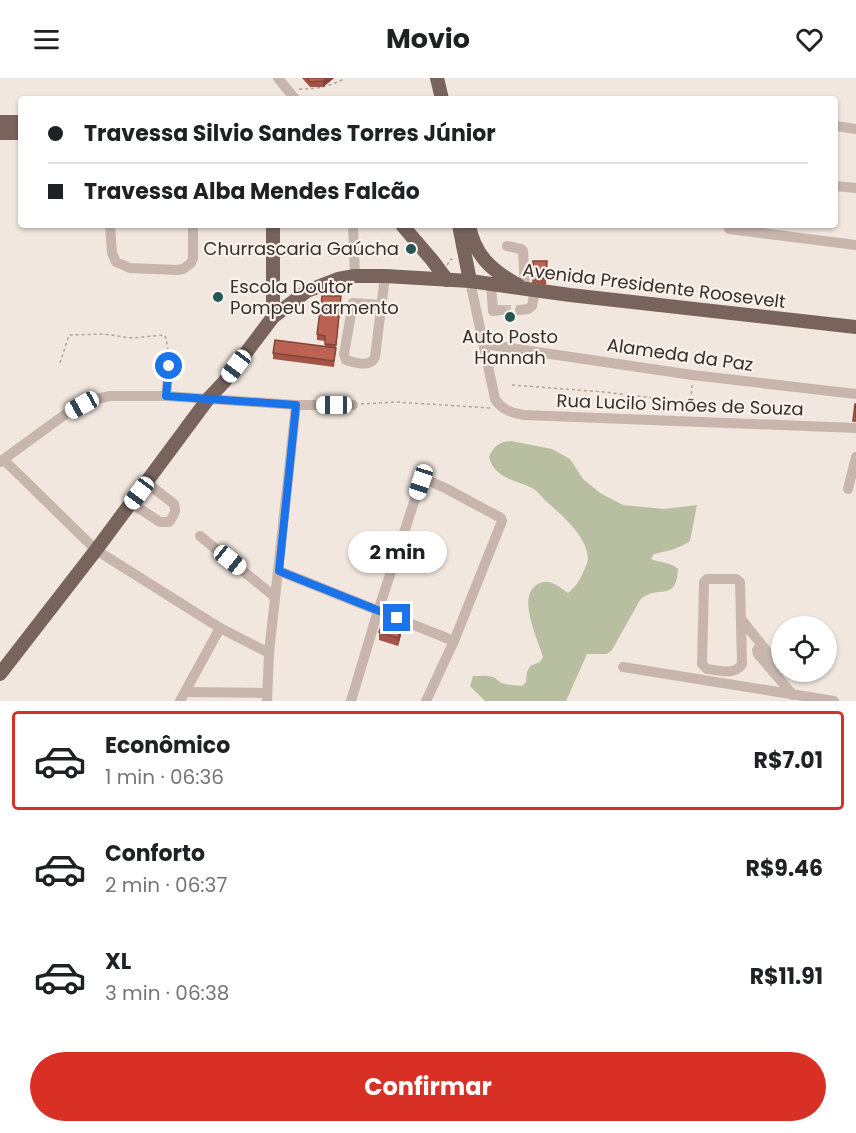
<!DOCTYPE html>
<html lang="pt">
<meta charset="utf-8">
<style>
:root{--surface:#fff;--page:#f2f2f2;--text:#202124;--muted:#757577;--line:#e0e0e0;--accent:#d93025}
body{margin:0;font-family:Poppins,sans-serif;background:var(--page);color:var(--text);height:100vh;display:flex;flex-direction:column;font-size:22px;white-space:nowrap}
*{box-sizing:border-box;margin:0}
p{font-size:20px;color:var(--muted)}
.icon{flex:none;width:33px;height:33px;fill:none;stroke:currentColor;stroke-width:2;stroke-linecap:round;stroke-linejoin:round}
.map{position:relative;height:623px;overflow:hidden}
.side{display:flex;flex-direction:column;background:var(--surface);flex:1}
.side>*{flex:none}
.hud{position:absolute;left:18px;top:18px;width:820px;height:132px;border-radius:6px;box-shadow:0 2px 4px #0004;display:grid;align-content:center;height:132px;padding:0 30px;background:var(--surface)}
.fabs{position:absolute;left:771px;top:538px;display:grid;gap:12px}
.fabs a{display:grid;place-items:center;width:66px;height:66px;border-radius:50%;background:var(--surface);box-shadow:0 2px 4px #0004;font-size:30px}
.end{position:absolute;width:27px;height:27px;margin:-14px;border:8px solid #1a73e8;background:#fff;box-shadow:0 0 0 3px #fff}
.from{border-radius:50%}
.bubble{position:absolute;height:42px;border-radius:21px;background:var(--surface);box-shadow:0 2px 4px #0004;font-size:20px;font-weight:700;line-height:42px;text-align:center}
.car{position:absolute;width:18px;height:36px;margin:-18px -9px;border-radius:8px;box-shadow:0 0 4px 2px #0007;background:linear-gradient(#fff 24%,#345 0 40%,#fff 0 76%,#345 0 86%,#fff 0)}
.hud b{display:flex;align-items:center;gap:21px;height:57px;font-size:22px}
.hud b+b{border-top:2px solid var(--line)}
.hud i{width:15px;height:15px;background:var(--text)}
ul{padding:10px 0 0;list-style:none}
li{display:flex;align-items:center;gap:18px;height:99px;margin:0 12px 9px;padding:0 18px;border:3px solid transparent;border-radius:6px}
li div{flex:1}
li b{display:block;font-size:22px}
li em{font-style:normal;font-weight:700}
li.active{border-color:var(--accent)}
li>.icon{width:54px;height:54px;stroke-width:1.5}
.action{display:flex;gap:12px;margin-top:auto;padding:12px 30px}
.action a{flex:1;height:69px;border-radius:36px;background:var(--accent);color:#fff;font-size:24px;font-weight:700;line-height:69px;text-align:center}
header{display:flex;justify-content:space-between;align-items:center;height:78px;padding:0 30px;background:var(--surface);font-size:27px;font-weight:700}
.map>svg:first-child{display:block}
.green{fill:#b8bfa0}
.lines{fill:none;stroke-linecap:round;stroke-linejoin:round}
.minor-tunnel{stroke:#ccc2bb;stroke-width:10;stroke-dasharray:10 5;stroke-linecap:butt}
.path{stroke:#b4a096;stroke-width:1.5;stroke-dasharray:3 3;stroke-linecap:butt}
.minor{stroke:#c8b6ac;stroke-width:10}
.major{stroke:#78635d;stroke-width:14}
.wall{fill:#a25447}
.shaded-wall{fill:#844539}
.building{fill:#bc6252;stroke:#844539;stroke-width:1.5}
.route{stroke:#1a73e8;stroke-width:8}
.poi-dot{fill:#235654;stroke:#f9f2ec;stroke-width:2}
.labels{text-anchor:middle;stroke-width:4.5;stroke-linejoin:round;paint-order:stroke}
.poi-label{font-size:18px;fill:#372d2a;stroke:#f9f2ec;text-anchor:end}
.street-label{font-size:18px;fill:#372d2a;stroke:#f9f2ec}
</style>
<header><svg class="icon" aria-label="menu" viewBox="0 0 24 24"><path d="M4 6h16M4 12h16M4 18h16"/></svg>Movio<svg class="icon" aria-label="heart" viewBox="0 0 24 24"><path d="M12 20l-8-8c-3-5 5-10 8-4 3-6 11-1 8 4z"/></svg></header>
<div class="map">
<svg width="856" height="623" viewBox="0 0 856 623">
<rect width="100%" height="100%" fill="#f1e7df"/>
<path class="green" d="M511,363L552,371L570,381L583,401L600,415L623,427L664,431L697,427L690,463C678,471 668,473 654,476L651,481C660,485 671,484 678,491C676,526 658,505 640,522L612,572L607,576H587L566,623H485L470,608L473,598C479,598 487,597 493,599C496,600 498,603 501,605C507,607 516,607 522,608L526,604L527,594L530,588L540,584L543,579C538,561 518,522 535,508C547,498 558,508 568,515C575,509 578,505 582,497C584,492 588,485 588,480C587,459 563,438 548,425C543,421 538,413 532,410C515,402 494,400 489,379C494,368 499,364 511,363Z"/>
<g class="lines">
<polyline class="minor-tunnel" points="501,232 520,232"/>
<g class="path">
<path d="M299,11C317,11 327,9 344,1"/>
<polyline points="447,187 451,181 454,183"/>
<polyline points="60,285 69,257 104,256 132,260 164,257 166,260 169,278"/>
<polyline points="512,307 604,314 688,324 691,321 692,307"/>
<polyline points="361,326 396,324 490,330"/>
</g>
<g class="minor">
<polyline points="278,0 295,21"/>
<polyline points="836,48 856,51"/>
<polyline points="836,108 856,110"/>
<polyline points="110,147 112,175 116,184 130,190 177,192 183,191 191,185 193,180 193,147"/>
<polyline points="353,147 355,198"/>
<polyline points="729,151 856,167"/>
<polyline points="507,168 521,171 523,173 525,211"/>
<path d="M470,203L495,321C502,332 512,335 524,337L856,350"/>
<polyline points="491,206 493,233 501,232"/>
<path d="M381,227L353,225L344,276L346,282C356,285 370,290 375,279L385,198"/>
<polyline points="520,232 528,231 532,228 535,212"/>
<polyline points="484,266 692,297 856,316"/>
<polyline points="166,318 169,288"/>
<polyline points="4,382 96,472 220,550 269,575"/>
<polyline points="0,384 67,335 96,321 110,318 166,318 296,327 353,327"/>
<polyline points="848,411 856,379"/>
<path d="M131,425L160,444H169C173,438 177,434 174,426L147,405"/>
<polyline points="200,458 275,519"/>
<polyline points="279,493 454,563"/>
<path d="M707,501H736L740,504L742,586C735,598 719,592 707,591L702,586L704,504Z"/>
<polyline points="741,541 782,592"/>
<polyline points="761,567 757,572 758,576 793,617"/>
<polyline points="623,589 834,623"/>
<polyline points="186,614 267,615"/>
<polyline points="180,623 220,550"/>
<polyline points="267,623 269,575 296,327"/>
<polyline points="351,623 378,533 421,403 425,401 445,410 501,440 502,443 454,563 426,623"/>
</g>
<g class="major">
<polyline points="437,0 442,21"/>
<polyline points="0,44 21,44"/>
<polyline points="0,55 21,55"/>
<polyline points="273,147 273,239"/>
<polyline points="402,147 432,182 447,202"/>
<polyline points="459,147 470,203"/>
<path d="M469,147C474,177 492,193 518,207"/>
<polyline points="0,596 96,472 208,321 224,304 273,239 307,213 338,201 355,198 385,198 470,203 570,217 856,249"/>
</g>
</g>
<g class="wall">
<polygon points="302,0 334,0 323,9 310,9"/>
<polygon points="533,183 547,183 546,207 532,205"/>
<polygon points="341,223 334,289 273,281 273,275 325,268 325,263 317,262 317,256"/>
<polygon points="379,554 401,557 398,568 379,562"/>
</g>
<g class="shaded-wall">
<polygon points="328,0 334,0 323,9 323,3"/>
<polygon points="401,549 401,557 398,568 398,560"/>
</g>
<g class="building">
<polygon points="307,0 328,0 323,3 310,4"/>
<polygon points="533,183 547,183 546,201 532,199"/>
<polygon points="322,218 341,218 336,267 325,266 325,258 317,256"/>
<polygon points="275,262 336,270 334,283 273,275"/>
<polygon points="855,326 856,326 856,343 853,343"/>
<polygon points="383,543 401,549 398,560 379,554"/>
</g>
<g class="lines">
<polyline class="route" points="169,288 166,318 296,327 279,493 397,540"/>
</g>
<g class="poi-dot">
<circle cx="411" cy="171" r="6"/>
<circle cx="218" cy="219" r="6"/>
<circle cx="510" cy="239" r="6"/>
</g>
<g class="labels">
<g class="poi-label">
<text x="399" y="177">Churrascaria Gaúcha</text>
<text x="230" y="215" text-anchor="start">Escola Doutor<tspan x="230" dy="21">Pompeu Sarmento</tspan></text>
<text x="510" y="265" text-anchor="middle">Auto Posto<tspan x="510" dy="21">Hannah</tspan></text>
</g>
<g class="street-label">
<text transform="translate(654 208) rotate(7)" y="6">Avenida Presidente Roosevelt</text>
<text transform="translate(680 277) rotate(8)" y="6">Alameda da Paz</text>
<text transform="translate(680 327) rotate(2)" y="6">Rua Lucilo Simões de Souza</text>
</g>
</g>
</svg>
<div class="fabs">
<a><svg class="icon" aria-label="locate" viewBox="0 0 24 24"><circle cx="12" cy="12" r="6"/><path d="M12 2v4M12 18v4M2 12h4M18 12h4"/></svg></a>
</div>
<i class="end from" style="left:169px;top:288px"></i>
<i class="end" style="left:397px;top:540px"></i>
<div class="bubble" style="left:348px;top:453px;width:99px">2 min</div>
<i class="car" style="left:236px;top:288px;rotate:217deg"></i>
<i class="car" style="left:82px;top:327px;rotate:241deg"></i>
<i class="car" style="left:334px;top:327px;rotate:270deg"></i>
<i class="car" style="left:421px;top:404px;rotate:198deg"></i>
<i class="car" style="left:139px;top:415px;rotate:217deg"></i>
<i class="car" style="left:230px;top:482px;rotate:129deg"></i>
<div class="hud">
<b><i class="from"></i>Travessa Silvio Sandes Torres Júnior</b>
<b><i></i>Travessa Alba Mendes Falcão</b>
</div>
</div>
<section class="side">
<ul>
<li class="active"><svg class="icon" aria-label="car" viewBox="0 0 24 24"><path d="M5 17H2v-5l4-1 3-4h7l3 4 3 1v5h-3M9 17h6M6 11h13"/><circle cx="7" cy="17" r="2"/><circle cx="17" cy="17" r="2"/></svg><div><b>Econômico</b><p>1 min · 06:36</p></div><em>R$7.01</em></li>
<li><svg class="icon" aria-label="car" viewBox="0 0 24 24"><path d="M5 17H2v-5l4-1 3-4h7l3 4 3 1v5h-3M9 17h6M6 11h13"/><circle cx="7" cy="17" r="2"/><circle cx="17" cy="17" r="2"/></svg><div><b>Conforto</b><p>2 min · 06:37</p></div><em>R$9.46</em></li>
<li><svg class="icon" aria-label="car" viewBox="0 0 24 24"><path d="M5 17H2v-5l4-1 3-4h7l3 4 3 1v5h-3M9 17h6M6 11h13"/><circle cx="7" cy="17" r="2"/><circle cx="17" cy="17" r="2"/></svg><div><b>XL</b><p>3 min · 06:38</p></div><em>R$11.91</em></li>
</ul>
<div class="action"><a>Confirmar</a></div>
</section>
